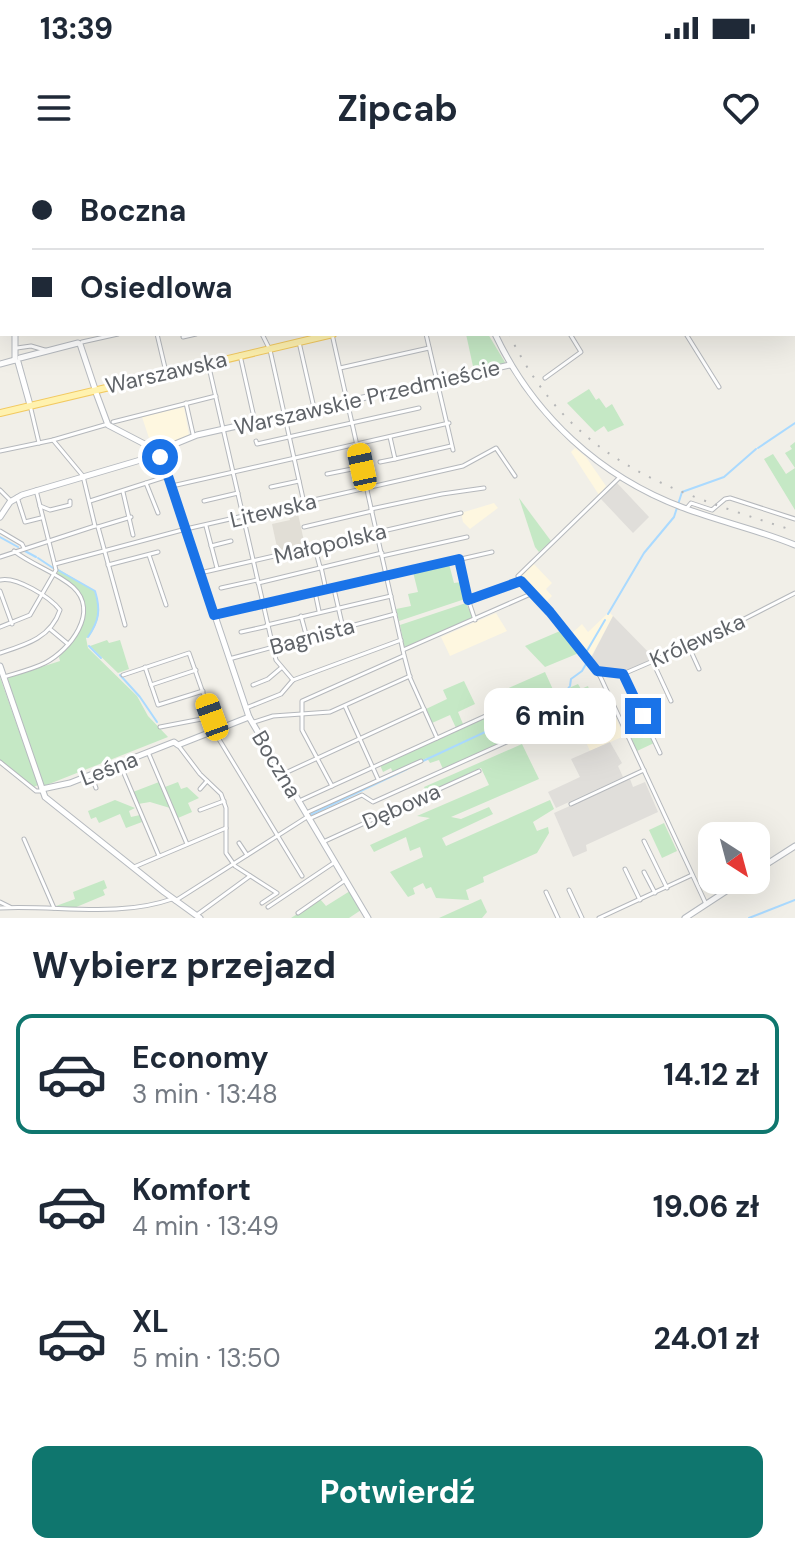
<!DOCTYPE html>
<html lang="pl">
<meta charset="utf-8">
<style>
:root{--surface:#fff;--page:#f6f6f7;--text:#1f2937;--muted:#747a83;--line:#e0e1e3;--accent:#0f766e}
body{margin:0;font-family:"DM Sans",sans-serif;background:var(--page);color:var(--text);height:100vh;display:flex;flex-direction:column;font-size:30px;white-space:nowrap}
*{box-sizing:border-box;margin:0}
p{font-size:26px;color:var(--muted)}
.icon{flex:none;width:44px;height:44px;fill:none;stroke:currentColor;stroke-width:2;stroke-linecap:round;stroke-linejoin:round}
.map{position:relative;height:758px;overflow:hidden}
.panel{display:flex;flex-direction:column;background:var(--surface);flex:1}
.panel>*{flex:none}
.banner{position:absolute;left:0px;top:0px;width:796px;height:176px;box-shadow:0 8px 32px #0002;display:grid;align-content:center;height:176px;padding:0 32px;background:var(--surface)}
.needle{width:52px;rotate:144deg}
.buttons{position:absolute;left:698px;top:662px;display:grid;gap:16px}
.buttons a{display:grid;place-items:center;width:72px;height:72px;border-radius:16px;background:var(--surface);box-shadow:0 8px 32px #0002;font-size:40px}
.end{position:absolute;width:36px;height:36px;margin:-18px;border:10px solid #1a73e8;background:#fff;box-shadow:0 0 0 4px #fff}
.from{border-radius:50%}
.bubble{position:absolute;height:56px;border-radius:16px;background:var(--surface);box-shadow:0 8px 32px #0002;font-size:26px;font-weight:700;line-height:56px;text-align:center}
.car{position:absolute;width:24px;height:48px;margin:-24px -12px;border-radius:10px;box-shadow:0 0 6px 2px #0007;background:linear-gradient(#f5c518 24%,#345 0 40%,#f5c518 0 76%,#345 0 86%,#f5c518 0)}
.banner b{display:flex;align-items:center;gap:28px;height:76px;font-size:30px}
.banner b+b{border-top:2px solid var(--line)}
.banner i{width:20px;height:20px;background:var(--text)}
ul{padding:0;list-style:none}
li{display:flex;align-items:center;gap:24px;height:120px;margin:0 16px 12px;padding:0 16px;border:4px solid transparent;border-radius:16px}
li div{flex:1}
li b{display:block;font-size:30px}
li em{font-style:normal;font-weight:700}
li.active{border-color:var(--accent)}
li>.icon{width:72px;height:72px;stroke-width:1.5}
h2{padding:0 32px;font-size:36px;line-height:96px}
.action{display:flex;gap:16px;margin-top:auto;padding:16px 32px}
.action a{flex:1;height:92px;border-radius:16px;background:var(--accent);color:#fff;font-size:32px;font-weight:700;line-height:92px;text-align:center}
.status{display:flex;justify-content:space-between;align-items:center;height:56px;padding:0 40px;background:var(--surface);direction:ltr}
.status svg{height:22px;fill:currentColor}
header{display:flex;justify-content:space-between;align-items:center;height:104px;padding:0 32px;background:var(--surface);font-size:36px;font-weight:700}
.map>svg:first-child{display:block}
.commercial{fill:#fef7e0}
.industrial{fill:#e0deda}
.education{fill:#e1ded6}
.green{fill:#c5e8c5}
.lines{fill:none;stroke-linecap:round;stroke-linejoin:round}
.stream{stroke:#aadaff;stroke-width:2}
.street-casing{stroke:#b5b8bc;stroke-width:5}
.secondary-casing{stroke:#b6babf;stroke-width:7}
.primary-casing{stroke:#f2c960;stroke-width:8}
.street{stroke:#fff;stroke-width:3}
.secondary{stroke:#fff;stroke-width:5}
.primary{stroke:#fff2af;stroke-width:6}
.rail{stroke:#b6b7b8;stroke-width:2;stroke-dasharray:2 10;stroke-linecap:butt}
.route{stroke:#1a73e8;stroke-width:10}
.labels{text-anchor:middle;stroke-width:6;stroke-linejoin:round;paint-order:stroke}
.street-label{font-size:22px;fill:#5f6368;stroke:#fff}
</style>
<div class="status"><b>13:39</b><svg viewBox="0 0 49 12"><path d="M0 12V9h3v3zM5 12V6h3v6zM10 12V3h3v9zM15 12V0h3v12zM26 1h20v11H26zM47 4h2v5h-2z"/></svg></div>
<header><svg class="icon" aria-label="menu" viewBox="0 0 24 24"><path d="M4 6h16M4 12h16M4 18h16"/></svg>Zipcab<svg class="icon" aria-label="heart" viewBox="0 0 24 24"><path d="M12 20l-8-8c-3-5 5-10 8-4 3-6 11-1 8 4z"/></svg></header>
<div class="map">
<svg width="795" height="758" viewBox="0 0 795 758">
<rect width="100%" height="100%" fill="#f1efe8"/>
<g class="commercial">
<polygon points="184,247 189,275 159,287 150,281 142,257"/>
<polygon points="575,288 586,297 606,326 599,335 571,292"/>
<polygon points="494,343 498,348 470,369 463,362 461,353"/>
<polygon points="532,402 552,423 546,429 552,436 545,443 520,415"/>
<polygon points="609,452 613,456 590,499 588,499 570,475 582,464 588,472"/>
<polygon points="496,453 507,471 450,496 441,477"/>
<polygon points="615,556 624,576 590,591 581,571"/>
</g>
<g class="industrial">
<polygon points="617,323 649,357 633,373 601,339"/>
<polygon points="613,456 654,498 622,513 598,508 590,500"/>
<polygon points="610,582 622,603 618,606 623,617 556,648 548,632 580,617 571,599"/>
<polygon points="630,619 633,627 645,622 658,652 586,685 587,691 573,697 554,653"/>
</g>
<polygon class="education" points="297,349 305,386 278,392 272,364 290,360 288,351"/>
<g class="green">
<polygon points="466,174 488,174 506,204 474,211"/>
<polygon points="589,229 596,240 599,238 606,248 612,244 624,265 608,272 604,266 595,272 567,243"/>
<polygon points="795,282 795,350 764,299 773,294 786,314 795,308 785,293 792,289 790,286"/>
<polygon points="519,338 551,381 539,392 535,387"/>
<polygon points="449,404 454,423 461,422 465,439 399,461 396,449 411,446 408,434 418,432 413,412"/>
<path d="M58,409L95,431C101,451 100,460 89,477L86,478L88,488L137,536L148,556L168,577L44,626L7,518L60,501L59,497C84,468 102,437 57,416Z"/>
<polygon points="466,443 473,458 406,488 404,486 400,465"/>
<polygon points="560,471 579,493 545,507 525,486"/>
<polygon points="107,480 109,483 120,480 129,509 118,513 90,486"/>
<polygon points="545,512 555,534 578,524 581,529 588,526 590,532 542,553 545,563 537,567 533,558 512,567 516,576 443,609 439,600 430,603 427,598 393,613 391,608 383,612 380,605 525,540 524,537 492,551 486,538"/>
<polygon points="0,517 38,625 34,627 0,600"/>
<polygon points="464,521 475,544 458,552 463,564 456,568 450,555 432,563 426,549 447,539 443,530"/>
<polygon points="586,547 589,554 574,561 577,568 546,582 543,574 535,578 532,571"/>
<polygon points="639,551 654,583 637,591 622,559"/>
<polygon points="522,584 539,619 451,657 461,659 489,647 493,654 442,678 446,686 550,640 554,649 533,662 537,671 548,667 549,673 537,693 483,717 484,722 466,730 469,740 436,738 431,727 426,729 423,723 413,728 415,734 408,737 390,712 423,697 420,687 410,691 406,677 374,692 370,685 430,658 417,656 489,625 481,608 427,633 424,627"/>
<polygon points="159,622 170,648 150,642 138,644 133,632"/>
<polygon points="178,622 181,629 187,627 199,638 188,643 192,652 178,658 165,627"/>
<polygon points="115,640 135,648 129,651 131,657 140,655 142,662 126,668 120,654 99,663 96,657 91,659 88,651"/>
<polygon points="664,663 677,691 662,698 649,670"/>
<polygon points="104,720 107,728 103,730 105,735 74,748 56,746 75,739 73,732"/>
<polygon points="350,731 361,750 349,758 291,758 320,739 326,746"/>
<polygon points="481,739 487,752 482,758 439,758"/>
</g>
<g class="lines">
<g class="stream">
<polyline points="601,2 603,0"/>
<polyline points="758,288 795,263"/>
<polyline points="0,377 18,387"/>
<polyline points="25,391 36,397"/>
<polyline points="38,398 53,408"/>
<path d="M58,410L95,431C101,450 99,461 88,477"/>
<polyline points="608,454 644,393 674,357 682,332 724,317 756,289"/>
<polyline points="89,486 101,498"/>
<polyline points="120,515 140,537 157,562"/>
<polyline points="423,601 562,536 570,526 571,519 582,511 586,504 584,496 605,460"/>
<polyline points="310,655 407,609"/>
<polyline points="749,758 795,740"/>
</g>
<g class="street-casing">
<g id="street">
<polyline points="142,0 144,2"/>
<polyline points="186,0 188,2"/>
<polyline points="310,0 310,2"/>
<polyline points="368,0 369,2"/>
<polyline points="416,0 417,2"/>
<polyline points="469,0 469,2"/>
<polyline points="644,0 645,2"/>
<polyline points="658,0 659,2"/>
<polyline points="683,0 684,2"/>
<polyline points="67,2 71,0"/>
<polyline points="82,2 85,0"/>
<polyline points="129,2 131,0"/>
<polyline points="244,2 245,0"/>
<polyline points="274,2 281,0"/>
<polyline points="386,2 393,0"/>
<polyline points="532,2 537,0"/>
<polyline points="598,2 600,0"/>
<polyline points="689,2 697,0"/>
<polyline points="0,31 2,30"/>
<polyline points="0,70 2,70"/>
<polyline points="0,116 2,115"/>
<polyline points="157,174 166,212"/>
<polyline points="262,174 270,190 304,343"/>
<polyline points="332,174 404,495 410,518 437,578"/>
<polyline points="426,174 453,290"/>
<polyline points="686,174 719,227"/>
<polyline points="183,177 196,174"/>
<polyline points="82,182 118,174"/>
<polyline points="299,182 314,248"/>
<polyline points="17,188 31,186 48,191"/>
<polyline points="240,195 255,262"/>
<polyline points="208,203 276,500 293,520"/>
<polyline points="340,208 429,188"/>
<polyline points="545,218 581,192 570,174"/>
<polyline points="186,243 193,274"/>
<polyline points="30,245 39,283"/>
<polyline points="113,262 216,236"/>
<polyline points="390,277 395,299 451,286"/>
<polyline points="53,280 83,316 95,366"/>
<polyline points="256,281 257,284 419,248"/>
<polyline points="0,291 53,280 108,264"/>
<polyline points="380,302 395,299"/>
<polyline points="327,314 362,307"/>
<polyline points="620,317 518,416 550,452 600,516 706,744"/>
<polyline points="146,323 158,353"/>
<polyline points="172,326 449,263"/>
<polyline points="271,327 299,321"/>
<polyline points="0,330 11,341"/>
<polyline points="123,332 133,375"/>
<polyline points="17,337 25,362 41,358"/>
<polyline points="90,341 168,316"/>
<polyline points="204,341 238,333"/>
<polyline points="40,346 50,350 70,345 70,341"/>
<polyline points="371,349 442,334 484,328"/>
<polyline points="686,349 691,343 712,350 725,339 730,338 795,359"/>
<polyline points="206,366 217,408"/>
<polyline points="98,367 125,465"/>
<polyline points="98,367 131,357"/>
<polyline points="304,367 372,351"/>
<polyline points="0,371 22,384 24,388"/>
<polyline points="211,386 231,381"/>
<polyline points="315,388 320,407"/>
<polyline points="149,395 166,445"/>
<polyline points="382,396 467,377"/>
<polyline points="0,397 95,366"/>
<polyline points="459,399 463,424 475,460"/>
<polyline points="55,404 186,369 463,306 496,288 515,316"/>
<polyline points="108,405 158,392"/>
<polyline points="321,407 326,430"/>
<polyline points="200,413 461,353"/>
<path d="M0,420C16,416 50,437 60,450C51,478 25,485 0,493"/>
<polyline points="258,423 382,393"/>
<polyline points="221,428 257,420"/>
<polyline points="334,429 343,468"/>
<polyline points="0,431 12,464"/>
<polyline points="315,432 319,451"/>
<polyline points="468,440 521,421"/>
<polyline points="214,455 492,392"/>
<polyline points="301,456 307,478"/>
<polyline points="267,465 391,436"/>
<polyline points="0,467 30,455 56,410 36,330"/>
<polyline points="50,469 68,484"/>
<polyline points="241,472 268,466"/>
<polyline points="689,487 699,509"/>
<polyline points="403,490 533,433"/>
<polyline points="229,499 395,454"/>
<polyline points="652,500 671,541"/>
<polyline points="145,507 158,545 203,531"/>
<polyline points="597,511 623,514 711,476 795,433"/>
<polyline points="623,514 660,593"/>
<polyline points="123,515 189,493 216,570"/>
<path d="M4,517C17,513 33,509 45,503C70,490 100,452 73,427C56,412 32,405 14,391"/>
<polyline points="293,520 401,480"/>
<polyline points="151,525 196,510"/>
<polyline points="253,525 268,519 281,508"/>
<polyline points="345,546 378,619"/>
<polyline points="246,548 281,534 293,520"/>
<polyline points="254,562 273,556 330,552 410,516"/>
<polyline points="160,567 212,557"/>
<polyline points="214,571 302,716"/>
<polyline points="178,585 200,614 221,634 226,648 226,693 235,706 277,733 262,743"/>
<polyline points="148,592 187,684"/>
<polyline points="0,602 36,631 43,631"/>
<polyline points="120,604 159,696"/>
<polyline points="283,614 424,549"/>
<polyline points="91,615 96,628"/>
<polyline points="332,626 302,570 302,541 403,496"/>
<polyline points="200,629 207,621"/>
<polyline points="299,641 492,553"/>
<polyline points="571,644 644,610"/>
<polyline points="200,650 224,641"/>
<polyline points="306,653 421,601"/>
<polyline points="309,659 362,635 373,642 609,536"/>
<polyline points="704,674 712,692"/>
<polyline points="24,679 54,748"/>
<polyline points="644,681 667,728"/>
<polyline points="323,682 479,611"/>
<polyline points="239,683 247,695"/>
<polyline points="134,707 226,668"/>
<polyline points="625,709 640,740"/>
<polyline points="644,712 655,733"/>
<polyline points="725,720 729,729"/>
<polyline points="569,730 582,758"/>
<polyline points="546,732 558,758"/>
<polyline points="175,741 307,657"/>
<polyline points="0,742 10,747"/>
<polyline points="268,747 335,702"/>
<path d="M0,748C57,745 118,758 172,739"/>
<polyline points="298,753 344,721"/>
<polyline points="198,754 250,716"/>
<polyline points="599,758 692,715"/>
</g>
</g>
<g class="secondary-casing">
<g id="secondary">
<polyline points="587,0 588,2"/>
<polyline points="5,2 11,0"/>
<polyline points="0,14 2,18"/>
<path d="M495,174C533,255 600,317 684,348C721,362 759,370 795,385"/>
<polyline points="80,184 95,229"/>
<polyline points="20,198 78,183"/>
<polyline points="15,200 15,174"/>
<polyline points="18,202 30,245"/>
<polyline points="0,204 15,200"/>
<polyline points="95,230 108,265 158,291 197,275 510,205"/>
<polyline points="159,295 168,316 249,557 368,758"/>
<polyline points="0,357 10,342 22,335 154,296"/>
<polyline points="0,506 45,637 164,732 200,758"/>
<polyline points="42,629 70,623 174,582 178,585 249,557"/>
<polyline points="756,711 795,686"/>
<polyline points="685,758 743,720"/>
</g>
</g>
<g class="primary-casing">
<g id="primary">
<polyline points="763,0 763,2"/>
<polyline points="768,0 769,2"/>
<polyline points="794,43 795,45"/>
<polyline points="794,56 795,57"/>
<polyline points="795,66 795,73"/>
<polyline points="0,253 333,174"/>
</g>
</g>
<use href="#street" class="street"/>
<use href="#secondary" class="secondary"/>
<use href="#primary" class="primary"/>
<g class="rail">
<polyline points="443,0 444,2"/>
<path d="M509,174C572,303 668,330 795,371"/>
</g>
</g>
<g class="lines">
<polyline class="route" points="160,297 159,295 156,297 168,316 214,455 459,399 468,440 521,421 550,452 597,511 623,514 643,556"/>
</g>
<g class="labels">
<g class="street-label">
<text transform="translate(166 212) rotate(-13)" y="8">Warszawska</text>
<text transform="translate(367 237) rotate(-13)" y="8">Warszawskie Przedmieście</text>
<text transform="translate(273 350) rotate(-13)" y="8">Litewska</text>
<text transform="translate(330 383) rotate(-13)" y="8">Małopolska</text>
<text transform="translate(312 476) rotate(-15)" y="8">Bagnista</text>
<text transform="translate(697 480) rotate(-24)" y="8">Królewska</text>
<text transform="translate(277 604) rotate(59)" y="8">Boczna</text>
<text transform="translate(109 608) rotate(-21)" y="8">Leśna</text>
<text transform="translate(401 646) rotate(-24)" y="8">Dębowa</text>
</g>
</g>
</svg>
<div class="buttons">
<a><svg class="needle" viewBox="-14 -14 28 28"><path d="M0-13l5 13h-10z" fill="#e53935"/><path d="M0 13l5-13h-10z" fill="#747a83"/></svg></a>
</div>
<i class="end from" style="left:160px;top:297px"></i>
<i class="end" style="left:643px;top:556px"></i>
<div class="bubble" style="left:484px;top:528px;width:132px">6 min</div>
<i class="car" style="left:362px;top:307px;rotate:348deg"></i>
<i class="car" style="left:212px;top:557px;rotate:340deg"></i>
<div class="banner">
<b><i class="from"></i>Boczna</b>
<b><i></i>Osiedlowa</b>
</div>
</div>
<section class="panel">
<h2>Wybierz przejazd</h2>
<ul>
<li class="active"><svg class="icon" aria-label="car" viewBox="0 0 24 24"><path d="M5 17H2v-5l4-1 3-4h7l3 4 3 1v5h-3M9 17h6M6 11h13"/><circle cx="7" cy="17" r="2"/><circle cx="17" cy="17" r="2"/></svg><div><b>Economy</b><p>3 min · 13:48</p></div><em>14.12 zł</em></li>
<li><svg class="icon" aria-label="car" viewBox="0 0 24 24"><path d="M5 17H2v-5l4-1 3-4h7l3 4 3 1v5h-3M9 17h6M6 11h13"/><circle cx="7" cy="17" r="2"/><circle cx="17" cy="17" r="2"/></svg><div><b>Komfort</b><p>4 min · 13:49</p></div><em>19.06 zł</em></li>
<li><svg class="icon" aria-label="car" viewBox="0 0 24 24"><path d="M5 17H2v-5l4-1 3-4h7l3 4 3 1v5h-3M9 17h6M6 11h13"/><circle cx="7" cy="17" r="2"/><circle cx="17" cy="17" r="2"/></svg><div><b>XL</b><p>5 min · 13:50</p></div><em>24.01 zł</em></li>
</ul>
<div class="action"><a>Potwierdź</a></div>
</section>
